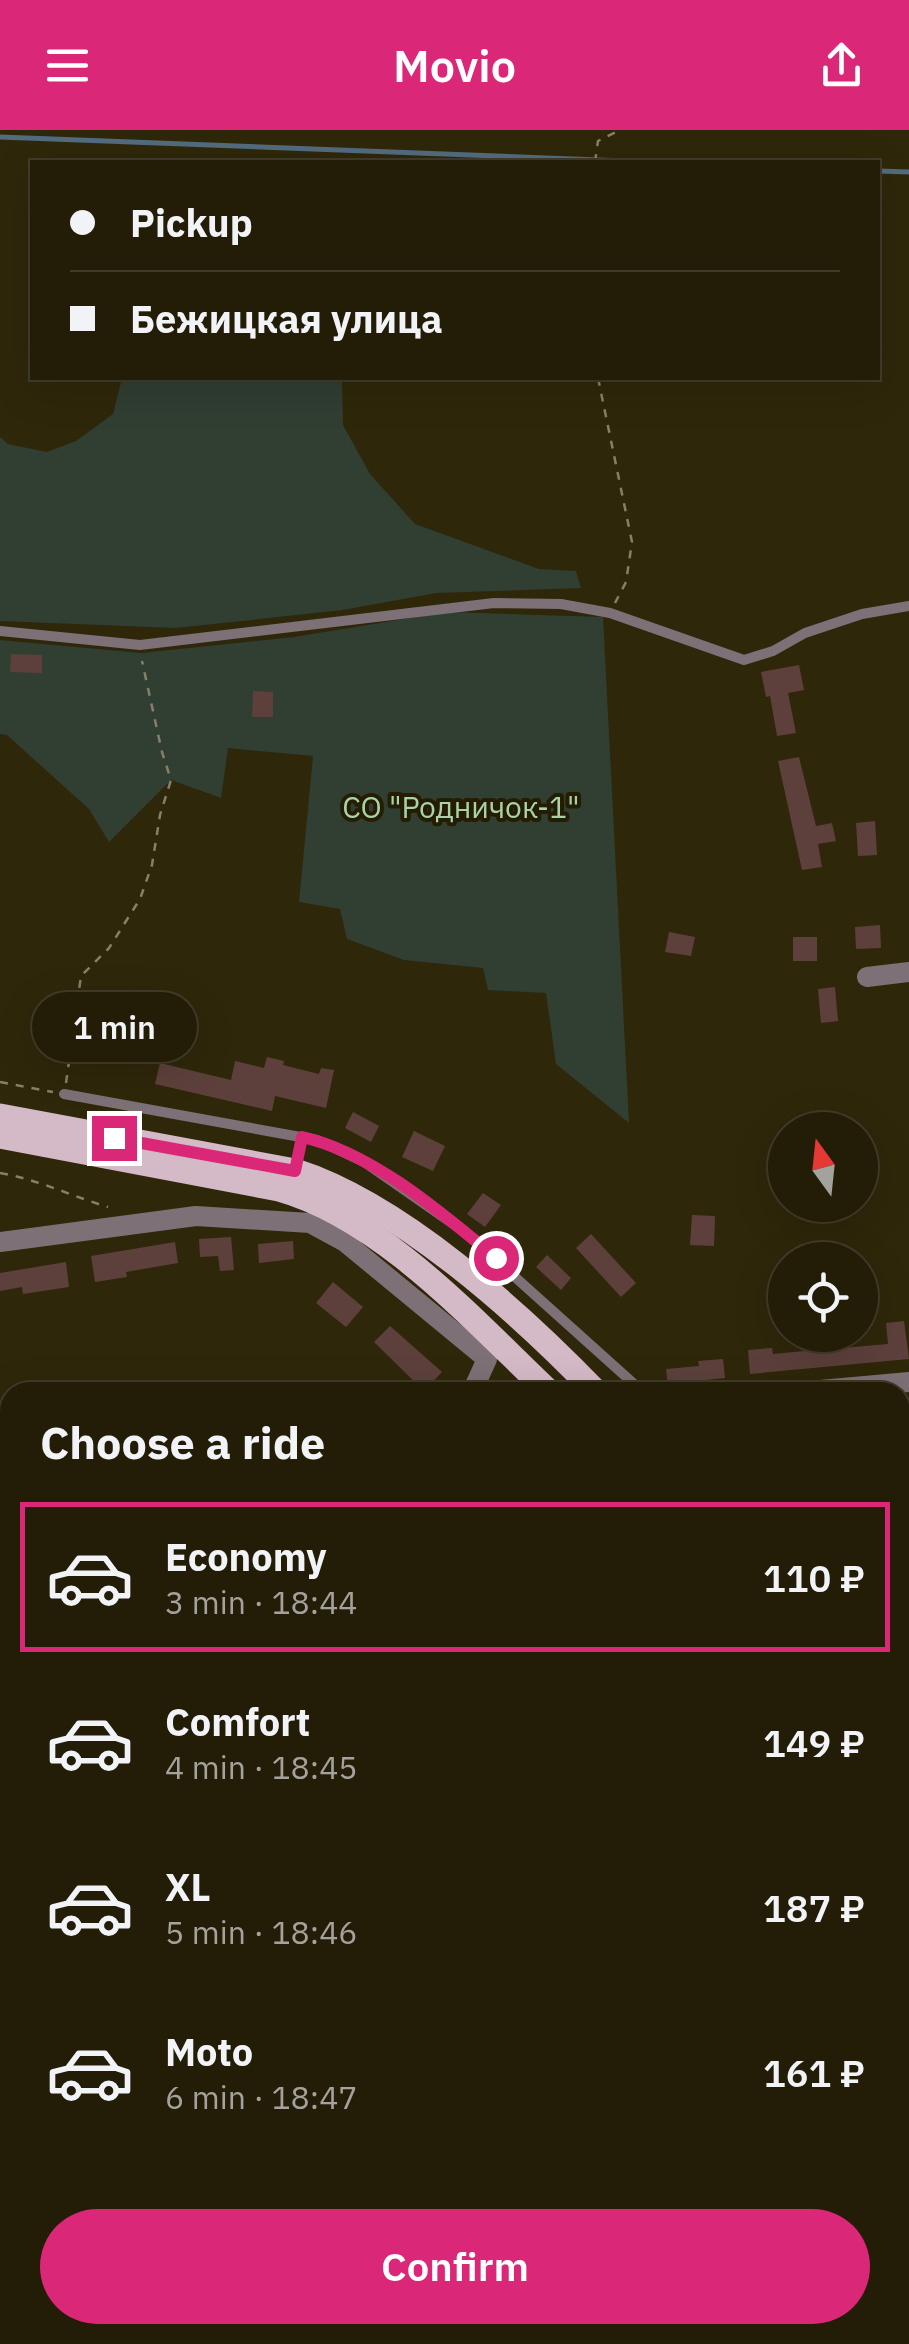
<!DOCTYPE html>
<meta charset="utf-8">
<style>
:root{--surface:#231d08;--page:#2f2a16;--text:#f1f3f6;--muted:#a3a29c;--line:#403b29;--accent:#db2777}
body{margin:0;font-family:"IBM Plex Sans",sans-serif;background:var(--page);color:var(--text);height:100vh;display:flex;flex-direction:column;font-size:38px;white-space:nowrap}
*{box-sizing:border-box;margin:0}
p{font-size:32px;color:var(--muted)}
.icon{flex:none;width:55px;height:55px;fill:none;stroke:currentColor;stroke-width:2;stroke-linecap:round;stroke-linejoin:round}
.map{position:relative;flex:1;overflow:hidden}
.sheet{position:absolute;left:0px;top:1252px;width:910px;height:962px;display:flex;flex-direction:column;background:var(--surface);border-radius:30px 30px 0 0;box-shadow:0 10px 40px #0002,0 0 0 2px var(--line)}
.sheet>*{flex:none}
.top-card{position:absolute;left:30px;top:30px;width:850px;height:220px;border-radius:0px;box-shadow:0 10px 40px #0002,0 0 0 2px var(--line);display:grid;align-content:center;height:220px;padding:0 40px;background:var(--surface)}
.needle{width:65px;rotate:345deg}
.tools{position:absolute;left:768px;top:982px;display:grid;gap:20px}
.tools a{display:grid;place-items:center;width:110px;height:110px;border-radius:50%;background:var(--surface);box-shadow:0 10px 40px #0002,0 0 0 2px var(--line);font-size:50px}
.end{position:absolute;width:45px;height:45px;margin:-22px;border:12px solid #db2777;background:#fff;box-shadow:0 0 0 5px #fff}
.from{border-radius:50%}
.bubble{position:absolute;height:70px;border-radius:35px;background:var(--surface);box-shadow:0 10px 40px #0002,0 0 0 2px var(--line);font-size:32px;font-weight:600;line-height:70px;text-align:center}
.top-card b{display:flex;align-items:center;gap:35px;height:95px;font-size:38px}
.top-card b+b{border-top:2px solid var(--line)}
.top-card i{width:25px;height:25px;background:var(--text)}
ul{padding:0;list-style:none}
li{display:flex;align-items:center;gap:30px;height:150px;margin:0 20px 15px;padding:0 20px;border:5px solid transparent;border-radius:0px}
li div{flex:1}
li b{display:block;font-size:38px}
li em{font-style:normal;font-weight:600}
li.selected{border-color:var(--accent)}
li>.icon{width:90px;height:90px;stroke-width:1.5}
h2{padding:0 40px;font-size:45px;line-height:120px}
.primary-button{display:flex;gap:20px;margin-top:auto;padding:20px 40px}
.primary-button a{flex:1;height:115px;border-radius:60px;background:var(--accent);color:#fff;font-size:40px;font-weight:600;line-height:115px;text-align:center}
header{display:flex;justify-content:space-between;align-items:center;height:130px;padding:0 40px;background:var(--accent);color:#fff;font-size:45px;font-weight:600}
.map>svg:first-child{display:block}
.green{fill:#313e32}
.lines{fill:none;stroke-linecap:round;stroke-linejoin:round}
.stream{stroke:#536b7e;stroke-width:5}
.building{fill:#5d403b}
.path{stroke:#868069;stroke-width:2.5;stroke-dasharray:8 8;stroke-linecap:butt}
.lane{stroke:#7d7076;stroke-width:10}
.street{stroke:#7d7076;stroke-width:20}
.primary{stroke:#d4b9c6;stroke-width:25}
.route{stroke:#db2777;stroke-width:12}
.labels{text-anchor:middle;stroke-width:8;stroke-linejoin:round;paint-order:stroke}
.park-label{font-size:30px;fill:#a7d2ab;stroke:#251d02}
</style>
<header><svg class="icon" aria-label="menu" viewBox="0 0 24 24"><path d="M4 6h16M4 12h16M4 18h16"/></svg>Movio<svg class="icon" aria-label="share" viewBox="0 0 24 24"><path d="M12 15V3M7 8l5-5 5 5M5 13v7h14v-7"/></svg></header>
<div class="map">
<svg width="909" height="2214" viewBox="0 0 909 2214">
<rect width="100%" height="100%" fill="#2f270a"/>
<g class="green">
<polygon points="122,248 342,248 343,295 370,344 415,394 539,439 576,441 581,458 436,463 343,480 176,498 0,491 0,307 8,314 47,322 76,311 113,284"/>
<polygon points="447,482 603,487 629,993 556,934 546,863 488,860 483,838 404,830 347,809 340,779 299,772 313,626 228,618 221,668 171,650 109,712 89,679 7,605 0,604 0,510 141,523 294,507"/>
</g>
<g class="lines">
<g class="stream">
<polyline points="0,7 651,32"/>
<polyline points="878,41 909,42"/>
</g>
</g>
<g class="building">
<polygon points="11,524 42,525 42,543 10,542"/>
<polygon points="799,535 804,560 788,563 796,603 777,606 770,566 766,567 761,542"/>
<polygon points="253,561 273,562 273,587 252,587"/>
<polygon points="799,627 816,696 832,693 836,711 818,714 822,737 802,740 778,631"/>
<polygon points="875,691 877,725 858,726 856,693"/>
<polygon points="880,795 881,818 856,819 855,797"/>
<polygon points="669,802 695,807 691,826 665,822"/>
<rect x="793" y="807" width="24" height="24"/>
<polygon points="835,857 838,891 821,893 818,859"/>
<polygon points="153,869 182,874 177,900 148,894"/>
<polygon points="267,927 284,931 283,935 319,944 321,938 334,940 326,978 275,966 272,981 155,954 160,933 231,950 235,931 264,938"/>
<polygon points="353,982 379,996 371,1012 345,998"/>
<polygon points="414,1001 445,1016 433,1041 402,1027"/>
<polygon points="483,1063 501,1075 485,1097 467,1084"/>
<polygon points="692,1085 715,1086 714,1116 690,1115"/>
<polygon points="591,1104 636,1153 621,1167 576,1118"/>
<polygon points="231,1107 234,1140 220,1141 218,1126 200,1127 199,1109"/>
<polygon points="293,1111 294,1129 259,1133 258,1114"/>
<polygon points="175,1112 178,1133 126,1142 127,1147 95,1152 91,1126"/>
<polygon points="547,1125 571,1148 561,1160 536,1137"/>
<polygon points="66,1132 69,1157 23,1164 22,1157 0,1161 0,1143"/>
<polygon points="333,1152 363,1177 346,1197 316,1173"/>
<polygon points="904,1191 909,1229 750,1244 748,1220 772,1218 773,1224 815,1220 815,1212 829,1211 830,1219 888,1214 886,1193"/>
<polygon points="390,1196 442,1242 424,1261 374,1212"/>
<polygon points="723,1229 725,1248 686,1252 686,1257 668,1258 666,1239 699,1236 698,1231"/>
</g>
<g class="lines">
<g class="path">
<polyline points="595,32 598,11 620,0"/>
<polyline points="598,248 632,412 626,452 615,473"/>
<polyline points="0,952 53,962"/>
<polyline points="66,953 81,846 109,818 140,769 152,735 160,685 171,650 162,622 142,531"/>
<path d="M0,1043C37,1049 71,1066 108,1077"/>
</g>
<g class="lane">
<polyline points="0,501 140,515 494,473 561,474 610,483 744,530 773,521 805,503 862,484 909,476"/>
<polyline points="64,964 317,1010 364,1032 466,1103 643,1262"/>
<polyline points="295,1041 302,1007"/>
</g>
<g class="street">
<polyline points="867,847 909,842"/>
<polyline points="0,1112 196,1086 310,1093 345,1112 487,1229 472,1262"/>
<polyline points="798,1262 909,1252"/>
<polyline points="0,1363 10,1362"/>
<polyline points="0,1729 10,1726"/>
<polyline points="0,1982 10,1982"/>
<polyline points="900,2000 909,1998"/>
<polyline points="323,2214 344,2205"/>
</g>
<g class="primary">
<path d="M0,986L295,1041C399,1074 520,1183 596,1262"/>
<path d="M0,1006L279,1059C382,1088 473,1190 549,1262"/>
<polyline points="900,1533 909,1532"/>
<polyline points="900,1627 909,1643"/>
<polyline points="900,1684 909,1699"/>
</g>
</g>
<g class="lines">
<path class="route" d="M114,1008L295,1041L302,1007C371,1022 442,1083 496,1128"/>
</g>
<g class="labels">
<g class="park-label">
<text x="461" y="688">СО "Родничок-1"</text>
</g>
</g>
</svg>
<div class="tools">
<a><svg class="needle" viewBox="-14 -14 28 28"><path d="M0-13l5 13h-10z" fill="#e53935"/><path d="M0 13l5-13h-10z" fill="#a3a29c"/></svg></a>
<a><svg class="icon" aria-label="locate" viewBox="0 0 24 24"><circle cx="12" cy="12" r="6"/><path d="M12 2v4M12 18v4M2 12h4M18 12h4"/></svg></a>
</div>
<i class="end from" style="left:496px;top:1128px"></i>
<i class="end" style="left:114px;top:1008px"></i>
<div class="bubble" style="left:32px;top:862px;width:165px">1 min</div>
<div class="top-card">
<b><i class="from"></i>Pickup</b>
<b><i></i>Бежицкая улица</b>
</div>
<section class="sheet">
<h2>Choose a ride</h2>
<ul>
<li class="selected"><svg class="icon" aria-label="car" viewBox="0 0 24 24"><path d="M5 17H2v-5l4-1 3-4h7l3 4 3 1v5h-3M9 17h6M6 11h13"/><circle cx="7" cy="17" r="2"/><circle cx="17" cy="17" r="2"/></svg><div><b>Economy</b><p>3 min · 18:44</p></div><em>110 ₽</em></li>
<li><svg class="icon" aria-label="car" viewBox="0 0 24 24"><path d="M5 17H2v-5l4-1 3-4h7l3 4 3 1v5h-3M9 17h6M6 11h13"/><circle cx="7" cy="17" r="2"/><circle cx="17" cy="17" r="2"/></svg><div><b>Comfort</b><p>4 min · 18:45</p></div><em>149 ₽</em></li>
<li><svg class="icon" aria-label="car" viewBox="0 0 24 24"><path d="M5 17H2v-5l4-1 3-4h7l3 4 3 1v5h-3M9 17h6M6 11h13"/><circle cx="7" cy="17" r="2"/><circle cx="17" cy="17" r="2"/></svg><div><b>XL</b><p>5 min · 18:46</p></div><em>187 ₽</em></li>
<li><svg class="icon" aria-label="car" viewBox="0 0 24 24"><path d="M5 17H2v-5l4-1 3-4h7l3 4 3 1v5h-3M9 17h6M6 11h13"/><circle cx="7" cy="17" r="2"/><circle cx="17" cy="17" r="2"/></svg><div><b>Moto</b><p>6 min · 18:47</p></div><em>161 ₽</em></li>
</ul>
<div class="primary-button"><a>Confirm</a></div>
</section>
</div>
